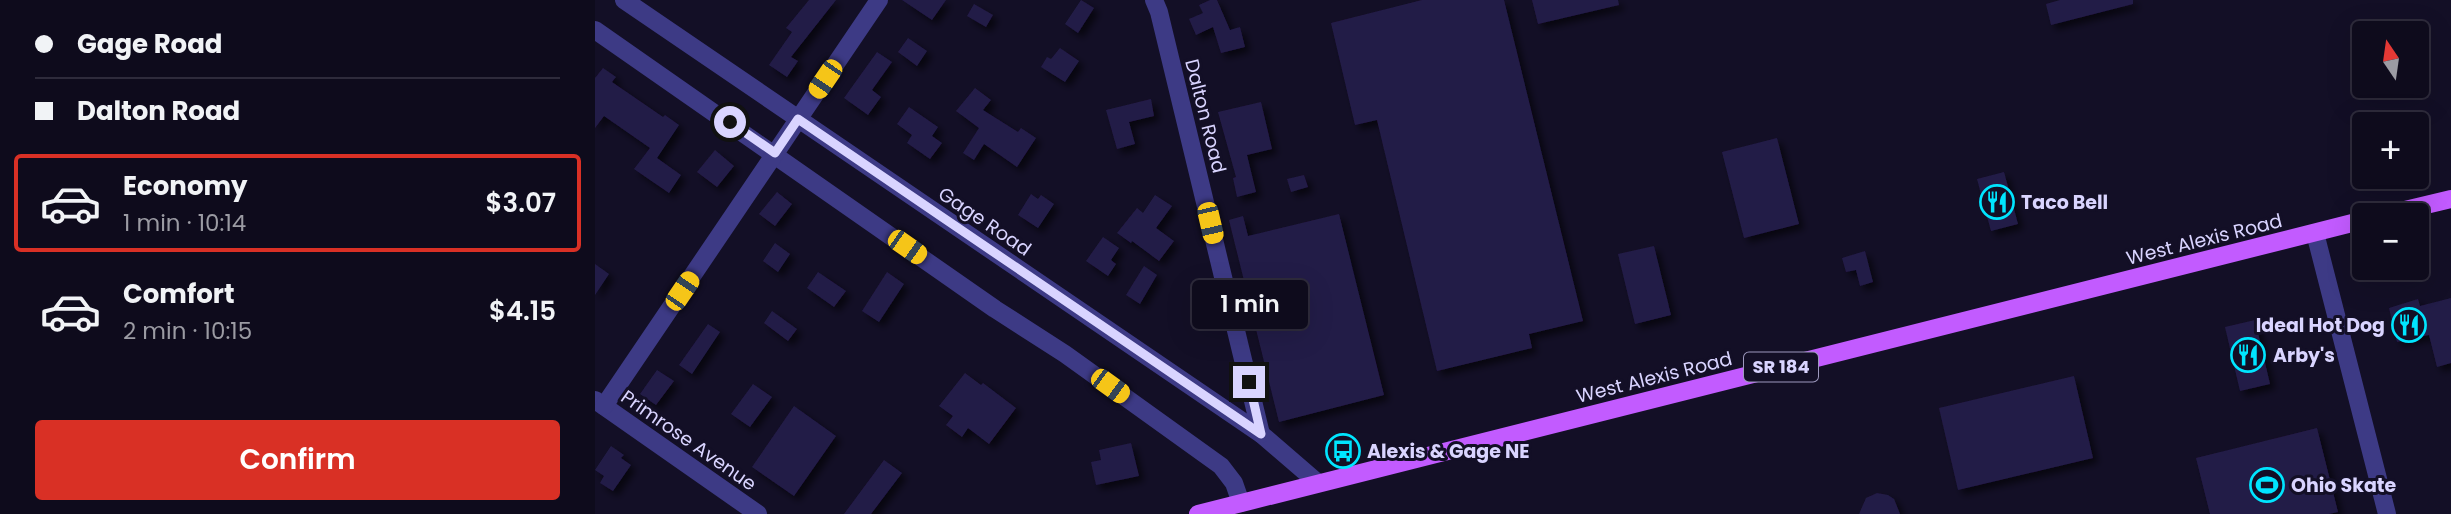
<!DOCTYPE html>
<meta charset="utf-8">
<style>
:root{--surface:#0e0b1c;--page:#171425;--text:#f1f3f6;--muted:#9b9ba3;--line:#2e2b3b;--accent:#d93025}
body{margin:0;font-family:Poppins,sans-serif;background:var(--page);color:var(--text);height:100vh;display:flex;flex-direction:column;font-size:26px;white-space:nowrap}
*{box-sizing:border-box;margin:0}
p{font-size:23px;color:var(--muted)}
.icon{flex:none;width:38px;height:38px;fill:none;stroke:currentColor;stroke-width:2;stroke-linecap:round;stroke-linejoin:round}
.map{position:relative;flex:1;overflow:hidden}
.panel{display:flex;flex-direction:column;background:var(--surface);width:595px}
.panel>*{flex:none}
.guide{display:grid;align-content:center;height:154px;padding:0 35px;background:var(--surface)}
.needle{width:46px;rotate:347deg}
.buttons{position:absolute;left:1757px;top:21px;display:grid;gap:14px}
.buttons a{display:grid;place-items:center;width:77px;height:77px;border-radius:7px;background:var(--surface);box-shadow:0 7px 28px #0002,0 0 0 2px var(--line);font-size:35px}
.end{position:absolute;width:32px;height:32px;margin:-16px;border:9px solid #d9d4ff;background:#111;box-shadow:0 0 0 4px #111}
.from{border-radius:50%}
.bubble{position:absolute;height:49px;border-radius:7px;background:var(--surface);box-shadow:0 7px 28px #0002,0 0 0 2px var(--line);font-size:23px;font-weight:600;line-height:49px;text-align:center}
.car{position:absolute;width:21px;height:42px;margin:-21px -10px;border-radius:9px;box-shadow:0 0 5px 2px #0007;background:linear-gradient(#f5c518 24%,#345 0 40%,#f5c518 0 76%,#345 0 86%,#f5c518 0)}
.guide b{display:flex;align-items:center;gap:24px;height:66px;font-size:26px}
.guide b+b{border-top:2px solid var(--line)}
.guide i{width:18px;height:18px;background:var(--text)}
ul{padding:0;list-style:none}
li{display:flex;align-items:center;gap:21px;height:98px;margin:0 14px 10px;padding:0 21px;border:4px solid transparent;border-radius:7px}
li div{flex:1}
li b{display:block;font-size:26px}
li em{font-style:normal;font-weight:600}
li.selected{border-color:var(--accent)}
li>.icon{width:63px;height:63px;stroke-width:1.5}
.cta{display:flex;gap:14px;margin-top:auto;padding:14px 35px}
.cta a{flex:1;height:80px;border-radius:7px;background:var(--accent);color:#fff;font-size:28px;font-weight:600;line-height:80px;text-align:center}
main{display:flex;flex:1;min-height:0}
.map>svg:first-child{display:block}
.building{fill:#241b47;filter:url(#shadow)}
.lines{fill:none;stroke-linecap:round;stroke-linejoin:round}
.minor{stroke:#3d3a85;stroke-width:18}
.major{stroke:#c25bff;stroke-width:18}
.route{stroke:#d9d4ff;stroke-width:9}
.labels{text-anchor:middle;stroke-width:6;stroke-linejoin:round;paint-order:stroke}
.shield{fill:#130f26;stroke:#9e99be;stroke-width:2}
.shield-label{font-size:18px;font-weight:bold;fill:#d9d4ff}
.street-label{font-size:19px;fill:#d9d4ff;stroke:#130f26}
.poi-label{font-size:19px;font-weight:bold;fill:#d9d4ff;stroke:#130f26;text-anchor:start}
</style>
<main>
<section class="panel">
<div class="guide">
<b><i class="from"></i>Gage Road</b>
<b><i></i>Dalton Road</b>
</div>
<ul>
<li class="selected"><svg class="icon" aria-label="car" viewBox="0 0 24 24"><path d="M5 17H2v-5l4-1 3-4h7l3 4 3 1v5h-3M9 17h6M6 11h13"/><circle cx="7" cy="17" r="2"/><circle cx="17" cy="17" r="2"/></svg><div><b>Economy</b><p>1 min · 10:14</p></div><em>$3.07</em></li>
<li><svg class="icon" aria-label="car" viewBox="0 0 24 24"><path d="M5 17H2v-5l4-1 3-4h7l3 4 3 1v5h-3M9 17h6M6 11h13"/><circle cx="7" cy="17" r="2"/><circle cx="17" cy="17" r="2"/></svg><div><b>Comfort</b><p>2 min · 10:15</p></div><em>$4.15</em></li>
</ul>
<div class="cta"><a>Confirm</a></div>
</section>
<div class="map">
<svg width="1856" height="514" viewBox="0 0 1856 514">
<defs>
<filter id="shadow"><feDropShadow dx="5" dy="5" stdDeviation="3.5" flood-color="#0009"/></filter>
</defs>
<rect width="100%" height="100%" fill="#130f26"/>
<g class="building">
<polygon points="214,0 241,0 196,57 203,61 192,77 174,65 197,32 191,28"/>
<polygon points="307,0 351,0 337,20"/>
<polygon points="486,0 499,8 483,33 470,24"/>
<polygon points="615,0 622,0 635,30 645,27 650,47 626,53 618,27 601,35 594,19 608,13 604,5"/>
<polygon points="827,0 909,0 988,321 934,334 937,348 842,371 782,120 760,125 736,23"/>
<polygon points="937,0 1023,0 1024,5 943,24"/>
<polygon points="1465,0 1538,0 1538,4 1456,25 1451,4"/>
<polygon points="379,4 398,15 391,27 372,16"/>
<polygon points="313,38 332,51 322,66 303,52"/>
<polygon points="465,48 484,61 470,82 446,67 452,57 456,59"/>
<polygon points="282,52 297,62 277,90 286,97 273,115 249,98"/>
<polygon points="8,68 21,77 17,82 68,117 70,115 84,125 62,158 86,175 74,193 39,169 55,148 9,116 0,128 0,78"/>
<polygon points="380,88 396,100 388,110 423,132 426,128 441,138 422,167 389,144 379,160 368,153 384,128 361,111"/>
<polygon points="556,99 559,116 534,122 540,144 522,149 511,110"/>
<polygon points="666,102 677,149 652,155 661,192 642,197 638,178 641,177 623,112"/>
<polygon points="314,107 343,127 337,136 347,143 335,159 312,143 317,135 302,124"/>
<polygon points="1182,138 1204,224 1149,238 1127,152"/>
<polygon points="120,150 139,166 122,187 102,172"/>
<polygon points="1409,172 1423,224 1396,231 1382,179"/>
<polygon points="709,175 713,187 696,192 692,179"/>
<polygon points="182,192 197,204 180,226 164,214"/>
<polygon points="436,194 443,199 446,195 459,204 443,228 423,215"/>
<polygon points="560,195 577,206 561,228 579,241 564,261 537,241 536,243 522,233 542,208 548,213"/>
<polygon points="744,214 789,395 684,422 634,220 648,216 653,236"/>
<polygon points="508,237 524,248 516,260 521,264 513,276 491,261"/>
<polygon points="180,243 195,254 183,272 168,261"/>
<polygon points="1059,246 1076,315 1040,324 1023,254"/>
<polygon points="1270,251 1278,282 1265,286 1261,270 1251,272 1247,258"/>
<polygon points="0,264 14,274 0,295"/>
<polygon points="549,266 562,275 545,304 531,295"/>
<polygon points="223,272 251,291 239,307 212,288"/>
<polygon points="292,272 309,284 284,322 267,311"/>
<polygon points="1856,298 1856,363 1842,367 1834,335 1802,342 1794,308 1823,299 1825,306"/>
<polygon points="177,311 202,329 193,341 169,323"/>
<polygon points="1660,320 1675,384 1645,391 1630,327"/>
<polygon points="113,324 125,332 97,374 84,365"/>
<polygon points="62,370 79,381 61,405 45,394"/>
<polygon points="370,373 386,385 388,383 421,408 394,444 373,428 367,437 351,425 358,416 344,406"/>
<polygon points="1479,376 1498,458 1363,490 1344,408"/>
<polygon points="158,384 177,397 155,427 136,414"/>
<polygon points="199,406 241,436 199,496 157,467"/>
<polygon points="1722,428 1743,512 1734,514 1615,514 1601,458"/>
<polygon points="536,443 544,476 501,485 496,462 506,460 504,450"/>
<polygon points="16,446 29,455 26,458 36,465 18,491 5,483 9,476 0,470"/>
<polygon points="289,460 307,473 276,514 249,514"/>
<polygon points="1282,493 1293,495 1299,499 1305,514 1264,514 1271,498"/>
</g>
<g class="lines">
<g class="minor">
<polyline points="29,0 666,434 723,483"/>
<polyline points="559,0 564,12 666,434"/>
<polyline points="0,30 400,309 470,354 626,466 639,483 646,503"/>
<polyline points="1720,233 1792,514"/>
<polyline points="0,400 163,514"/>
<polyline points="9,406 284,0"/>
</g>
<g class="major">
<polyline points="1789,215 1856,199"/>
<polyline points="603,514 1769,220"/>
</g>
</g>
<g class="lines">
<polyline class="route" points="135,122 180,153 203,119 666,434 654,382"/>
</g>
<defs>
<g id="restaurant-ring" transform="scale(1.75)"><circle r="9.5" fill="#130f26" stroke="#00e5ff" stroke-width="1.5"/><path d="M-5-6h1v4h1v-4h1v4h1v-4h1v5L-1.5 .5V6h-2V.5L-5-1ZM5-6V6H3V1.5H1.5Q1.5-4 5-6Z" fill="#00e5ff"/></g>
<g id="bus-ring" transform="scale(1.75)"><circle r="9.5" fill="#130f26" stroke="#00e5ff" stroke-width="1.5"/><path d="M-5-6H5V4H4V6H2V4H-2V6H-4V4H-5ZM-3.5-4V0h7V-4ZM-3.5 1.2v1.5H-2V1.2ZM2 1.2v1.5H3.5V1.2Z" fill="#00e5ff"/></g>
<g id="stadium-ring" transform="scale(1.75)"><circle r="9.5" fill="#130f26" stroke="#00e5ff" stroke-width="1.5"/><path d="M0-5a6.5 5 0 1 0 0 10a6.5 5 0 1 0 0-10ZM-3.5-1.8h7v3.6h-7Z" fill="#00e5ff"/></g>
</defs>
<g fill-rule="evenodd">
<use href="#restaurant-ring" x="1402" y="202"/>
<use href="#restaurant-ring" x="1814" y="325"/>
<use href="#restaurant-ring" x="1653" y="355"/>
<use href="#bus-ring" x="748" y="451"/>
<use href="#stadium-ring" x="1672" y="485"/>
</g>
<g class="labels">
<rect class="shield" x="1149" y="352.5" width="74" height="29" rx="5"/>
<g class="shield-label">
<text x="1186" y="373">SR 184</text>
</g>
<g class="street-label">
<text transform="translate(611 116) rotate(76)" y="7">Dalton Road</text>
<text transform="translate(390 221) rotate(34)" y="7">Gage Road</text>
<text transform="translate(1609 239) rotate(-14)" y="7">West Alexis Road</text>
<text transform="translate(1059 377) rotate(-14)" y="7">West Alexis Road</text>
<text transform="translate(94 440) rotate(35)" y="7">Primrose Avenue</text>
</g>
<g class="poi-label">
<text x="1426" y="209">Taco Bell</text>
<text x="1790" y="332" text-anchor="end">Ideal Hot Dog</text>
<text x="1678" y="362">Arby's</text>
<text x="772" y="458">Alexis &amp; Gage NE</text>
<text x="1696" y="492">Ohio Skate</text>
</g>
</g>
</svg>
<div class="buttons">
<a><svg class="needle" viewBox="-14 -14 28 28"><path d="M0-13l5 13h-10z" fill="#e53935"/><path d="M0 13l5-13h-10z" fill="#9b9ba3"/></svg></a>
<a>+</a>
<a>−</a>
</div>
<i class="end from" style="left:135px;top:122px"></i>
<i class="end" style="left:654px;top:382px"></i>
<div class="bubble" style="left:597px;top:280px;width:116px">1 min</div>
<i class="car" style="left:230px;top:79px;rotate:214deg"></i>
<i class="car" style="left:615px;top:223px;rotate:167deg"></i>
<i class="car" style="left:312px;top:247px;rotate:125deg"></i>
<i class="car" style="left:87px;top:291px;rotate:34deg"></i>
<i class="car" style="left:515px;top:386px;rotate:126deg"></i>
</div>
</main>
